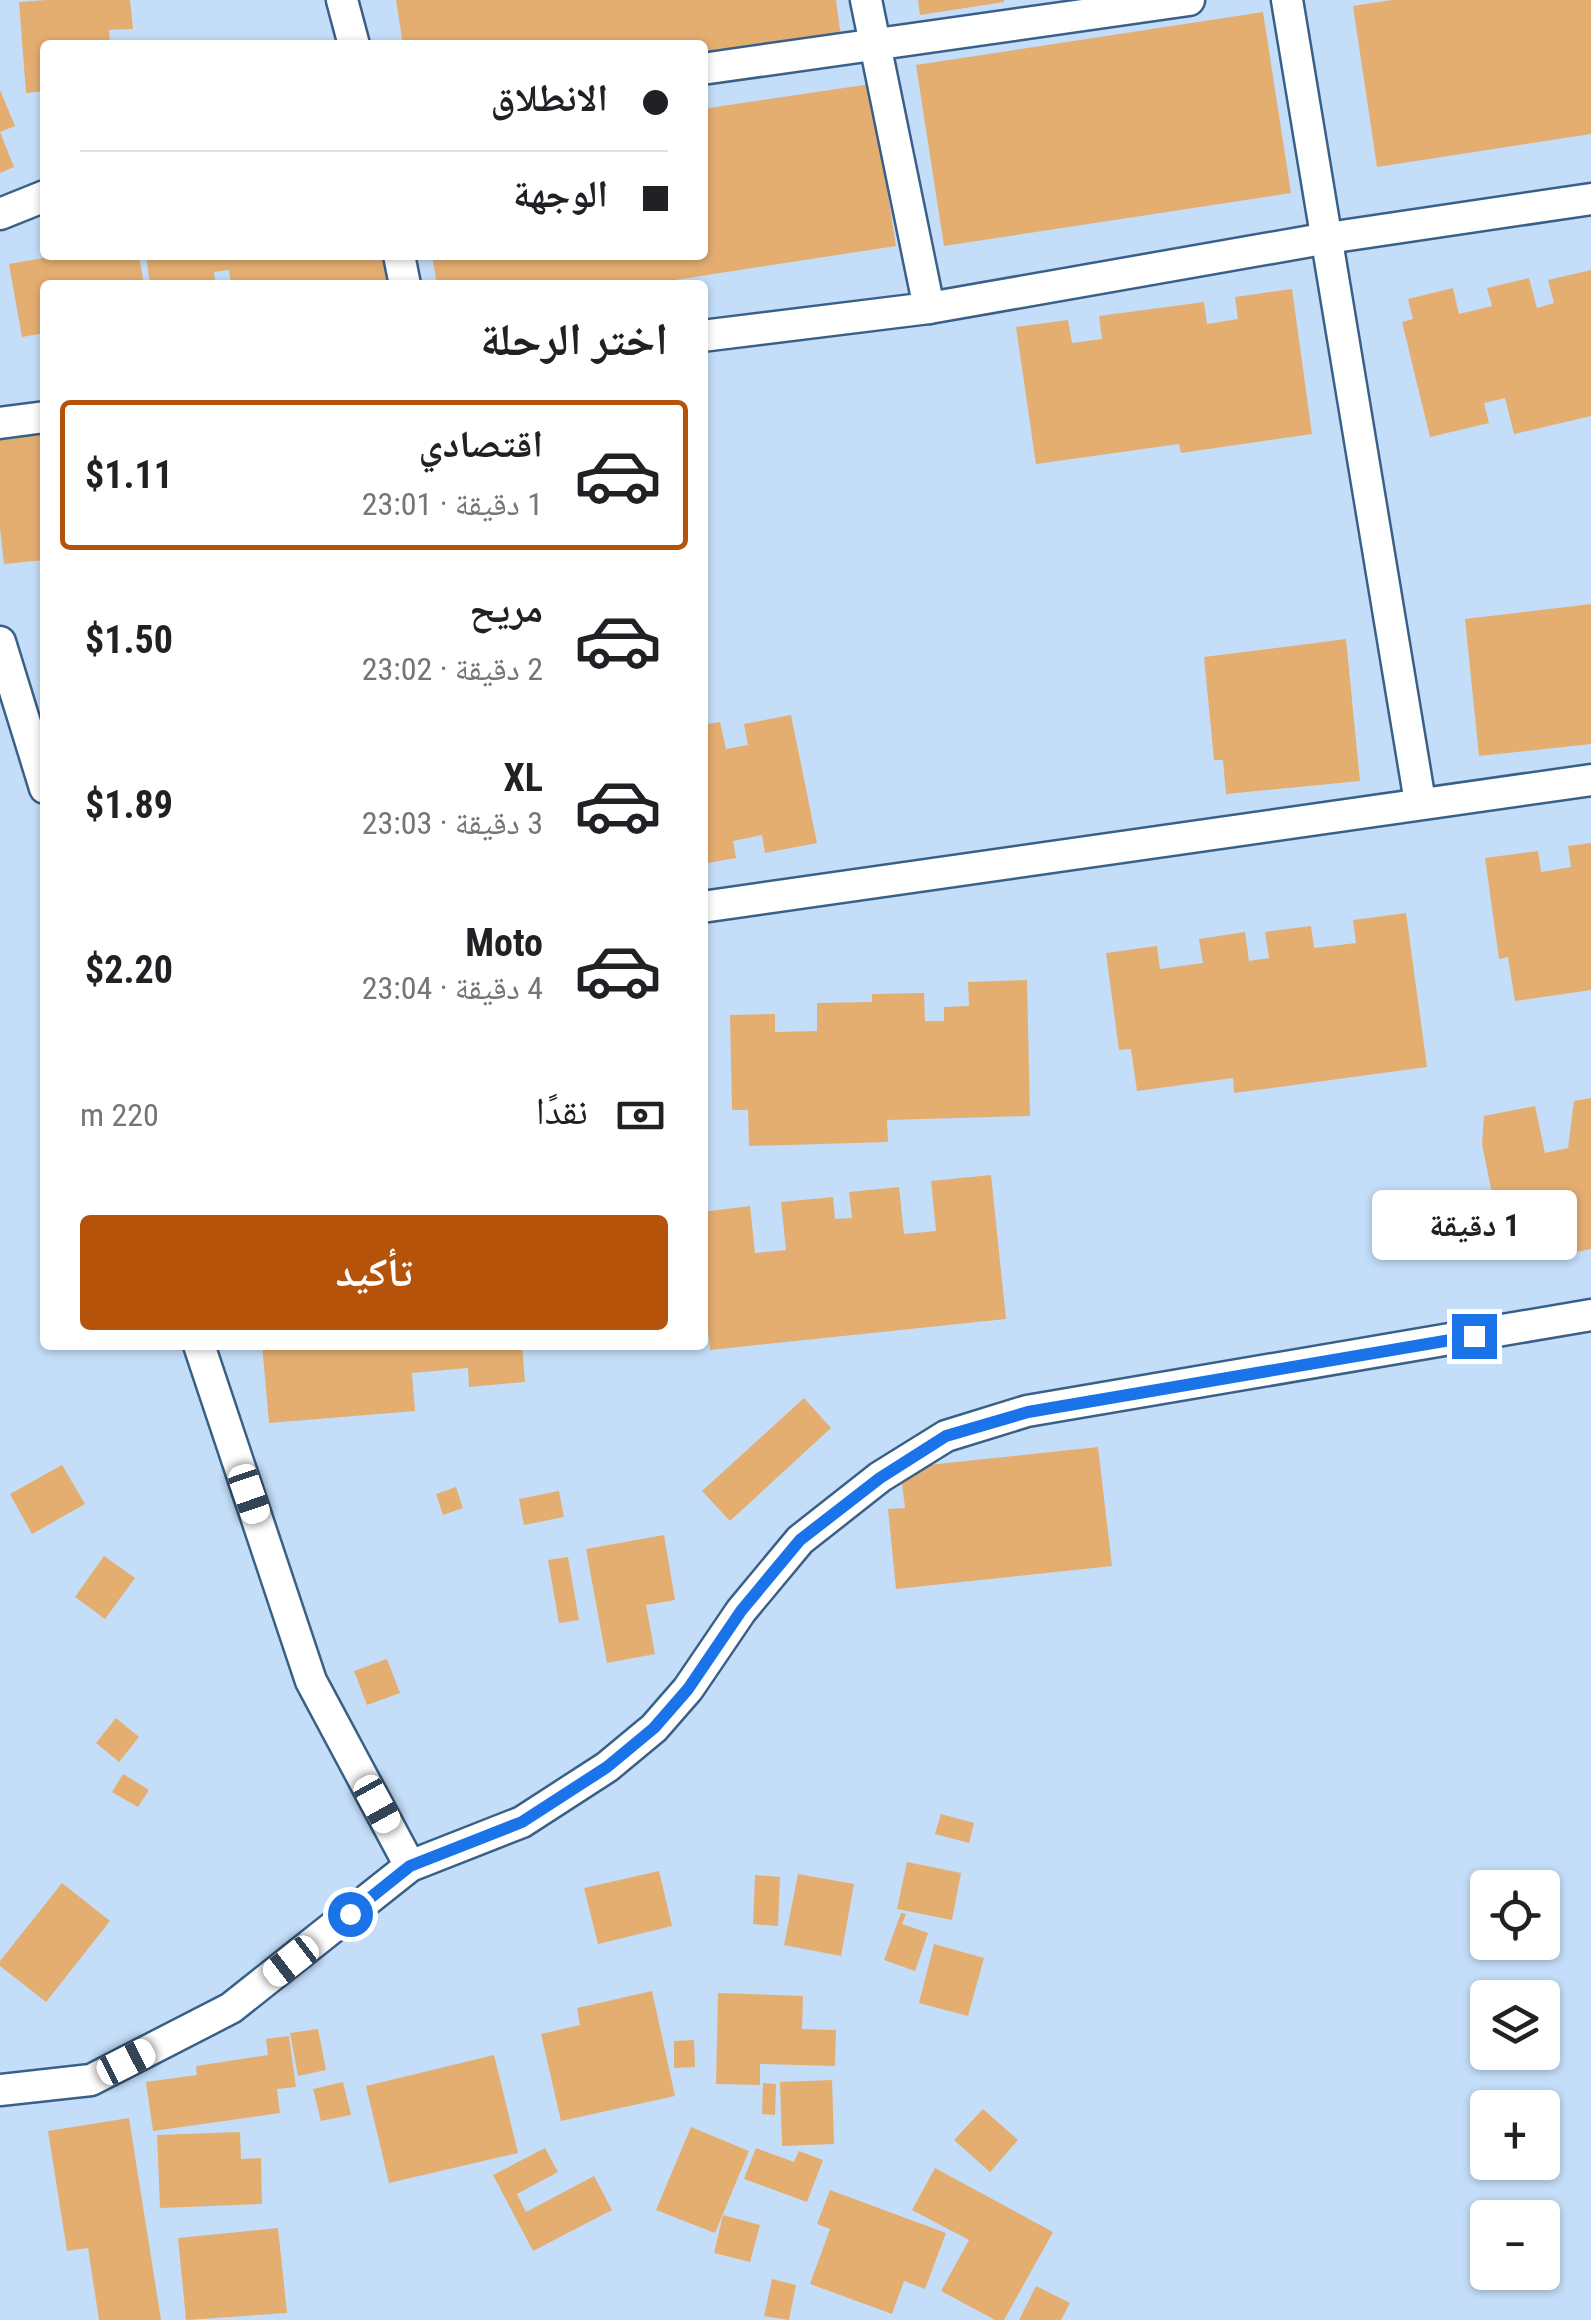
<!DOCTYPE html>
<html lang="ar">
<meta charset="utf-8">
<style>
:root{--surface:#fff;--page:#f6f6f6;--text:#202124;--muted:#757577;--line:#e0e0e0;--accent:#b45309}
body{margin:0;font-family:"Roboto Condensed","Noto Naskh Arabic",sans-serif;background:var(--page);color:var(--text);direction:rtl;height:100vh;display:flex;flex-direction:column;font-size:38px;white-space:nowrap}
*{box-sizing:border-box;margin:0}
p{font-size:32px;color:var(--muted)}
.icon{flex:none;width:55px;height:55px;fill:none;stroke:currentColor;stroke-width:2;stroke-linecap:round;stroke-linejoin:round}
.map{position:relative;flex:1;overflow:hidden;direction:ltr}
.panel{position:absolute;left:40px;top:280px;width:668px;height:1070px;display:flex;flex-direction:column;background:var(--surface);border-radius:10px;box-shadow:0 2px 8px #0004;direction:rtl}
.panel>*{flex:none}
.top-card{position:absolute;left:40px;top:40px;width:668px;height:220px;border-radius:10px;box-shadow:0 2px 8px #0004;direction:rtl;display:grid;align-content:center;height:220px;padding:0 40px;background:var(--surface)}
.fabs{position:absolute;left:1470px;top:1870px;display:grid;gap:20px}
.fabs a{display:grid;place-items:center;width:90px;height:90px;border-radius:10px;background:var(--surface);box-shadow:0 2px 8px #0004;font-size:50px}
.end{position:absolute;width:45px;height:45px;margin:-22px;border:12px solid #1a73e8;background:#fff;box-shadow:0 0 0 5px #fff}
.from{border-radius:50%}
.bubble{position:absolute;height:70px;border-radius:10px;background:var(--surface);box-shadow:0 2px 8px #0004;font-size:32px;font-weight:700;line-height:70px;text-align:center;direction:rtl}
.car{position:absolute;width:30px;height:60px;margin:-30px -15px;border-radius:12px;box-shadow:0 0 8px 2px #0007;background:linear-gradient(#fff 24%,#345 0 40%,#fff 0 76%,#345 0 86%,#fff 0)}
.top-card b{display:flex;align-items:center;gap:35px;height:95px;font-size:38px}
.top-card b+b{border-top:2px solid var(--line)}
.top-card i{width:25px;height:25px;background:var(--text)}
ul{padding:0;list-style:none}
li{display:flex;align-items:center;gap:30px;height:150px;margin:0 20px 15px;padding:0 20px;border:5px solid transparent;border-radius:10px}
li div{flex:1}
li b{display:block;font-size:38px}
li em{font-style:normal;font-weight:700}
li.on{border-color:var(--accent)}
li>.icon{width:90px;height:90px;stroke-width:1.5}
h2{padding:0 40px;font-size:45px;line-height:120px}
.pay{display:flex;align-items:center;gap:25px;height:110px;padding:0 40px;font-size:38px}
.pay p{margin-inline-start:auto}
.primary-button{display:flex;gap:20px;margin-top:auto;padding:20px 40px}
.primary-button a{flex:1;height:115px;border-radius:10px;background:var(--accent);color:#fff;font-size:40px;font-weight:700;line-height:115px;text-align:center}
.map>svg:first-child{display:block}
.building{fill:#e4ae71}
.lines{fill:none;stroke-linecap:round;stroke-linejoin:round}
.street-casing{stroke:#396087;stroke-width:35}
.street{stroke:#fff;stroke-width:30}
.route{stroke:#1a73e8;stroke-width:12}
</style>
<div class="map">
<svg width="1591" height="2320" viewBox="0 0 1591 2320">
<rect width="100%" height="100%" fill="#c4def9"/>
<g class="building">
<polygon points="46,0 130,0 133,29 109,30 110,45 45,45 45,91 26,93 19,2"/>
<polygon points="396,0 836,0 841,37 702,58 702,45 403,45"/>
<polygon points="918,0 1004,0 1004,2 920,15"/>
<polygon points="1392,0 1591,0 1591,134 1377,167 1353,6"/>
<polygon points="1263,12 1291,193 944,246 916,65"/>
<polygon points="871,84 896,246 642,285 437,285 432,255 702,255 702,109"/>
<polygon points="0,90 15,126 0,132 14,167 0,173"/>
<polygon points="60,255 139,255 144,285 45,285 45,333 22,337 9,264"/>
<polygon points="146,255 385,255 389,281 361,285 231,285 229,270 214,272 216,285 150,285"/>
<polygon points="1591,270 1591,416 1514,434 1505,398 1484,403 1489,423 1430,437 1402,322 1413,319 1408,299 1453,288 1459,314 1492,306 1487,288 1529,278 1537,308 1554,303 1548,280"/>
<polygon points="1292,289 1312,434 1181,453 1179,444 1036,464 1016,327 1068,320 1072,343 1102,339 1099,316 1204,302 1207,324 1238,319 1235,297"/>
<polygon points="42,430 45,560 4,564 0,528 0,434"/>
<polygon points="1591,604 1591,744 1479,756 1465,619"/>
<polygon points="1346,639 1360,781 1226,794 1223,760 1214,760 1204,657"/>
<polygon points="791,715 817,843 765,853 762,835 733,841 736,858 702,864 702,725 720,722 726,749 748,745 744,724"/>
<polygon points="1591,843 1591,990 1515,1001 1508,957 1499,959 1485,858 1538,851 1541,872 1571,867 1568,846"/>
<polygon points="1406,913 1427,1067 1234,1093 1233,1078 1137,1091 1131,1049 1119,1050 1106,953 1157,946 1160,969 1203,963 1199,939 1245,932 1249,961 1269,958 1265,932 1311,926 1314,948 1356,943 1353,920"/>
<polygon points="1027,980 1030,1116 887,1120 888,1142 749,1146 748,1110 732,1110 730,1015 775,1014 775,1032 817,1031 817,1003 872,1002 872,994 924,993 925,1021 944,1021 944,1007 969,1006 968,982"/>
<polygon points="1591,1098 1591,1249 1540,1259 1504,1253 1482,1144 1484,1116 1535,1106 1545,1153 1568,1148 1574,1101"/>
<polygon points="991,1175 1006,1319 710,1350 702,1276 702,1212 750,1206 755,1253 786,1250 781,1202 833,1197 835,1219 852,1218 849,1192 899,1187 904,1234 936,1231 931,1181"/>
<polygon points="262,1345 522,1345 525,1382 469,1387 468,1368 412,1373 415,1411 269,1423"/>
<polygon points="804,1398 831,1428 730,1521 702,1491"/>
<polygon points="1098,1447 1112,1566 896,1589 888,1509 905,1508 900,1468"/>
<polygon points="62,1465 85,1504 32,1534 10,1494"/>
<polygon points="456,1487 463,1508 443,1515 436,1494"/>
<polygon points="559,1491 564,1517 524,1525 519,1499"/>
<polygon points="664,1535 675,1600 646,1605 655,1654 607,1663 586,1549"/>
<polygon points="104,1556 135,1578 105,1619 75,1597"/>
<polygon points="568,1557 579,1620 559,1623 548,1560"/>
<polygon points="387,1659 400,1693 367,1705 354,1671"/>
<polygon points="116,1718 139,1737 119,1762 96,1743"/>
<polygon points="123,1774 149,1790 138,1807 112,1792"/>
<polygon points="941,1814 974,1823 969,1843 935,1834"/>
<polygon points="907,1862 961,1873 952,1920 897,1909"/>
<polygon points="659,1871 672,1926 598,1944 584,1888"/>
<polygon points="798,1874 854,1884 841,1956 784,1945"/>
<polygon points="755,1875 780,1877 778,1926 753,1924"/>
<polygon points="62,1883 110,1921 46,2002 0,1966 0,1961"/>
<polygon points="901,1913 906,1914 902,1924 928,1933 915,1971 884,1960"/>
<polygon points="934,1944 984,1958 968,2016 919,2003"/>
<polygon points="652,1991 675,2096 561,2121 541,2034 580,2025 577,2008"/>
<polygon points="718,1993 803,1996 802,2029 836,2030 835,2066 760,2064 760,2085 716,2084"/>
<polygon points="318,2029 326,2070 298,2076 290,2033"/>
<polygon points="289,2036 296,2087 277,2089 280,2113 153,2131 146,2082 197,2075 196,2066 268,2055 266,2039"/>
<polygon points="694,2040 695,2067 674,2068 674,2041"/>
<polygon points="494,2055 518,2153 389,2183 366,2086"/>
<polygon points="832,2080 834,2144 782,2146 780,2082"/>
<polygon points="343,2082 351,2115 321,2121 313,2089"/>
<polygon points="763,2083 776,2084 775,2115 762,2114"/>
<polygon points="983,2109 1018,2140 990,2172 954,2140"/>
<polygon points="129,2118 161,2320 99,2320 88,2248 67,2251 48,2131"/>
<polygon points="691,2127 749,2151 715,2233 656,2210"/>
<polygon points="240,2132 241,2159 261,2158 262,2204 160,2208 157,2135"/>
<polygon points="545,2148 558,2172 517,2194 526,2212 594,2176 612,2210 533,2251 493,2175"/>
<polygon points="756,2148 794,2162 799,2151 823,2160 807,2202 744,2179"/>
<polygon points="935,2168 1053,2232 1004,2320 995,2320 941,2291 969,2240 912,2210"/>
<polygon points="830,2190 946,2233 925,2289 904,2281 892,2314 810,2284 830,2229 817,2224"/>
<polygon points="723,2215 760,2225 750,2262 714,2253"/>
<polygon points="278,2228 287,2313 186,2320 178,2238"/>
<polygon points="772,2279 796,2285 789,2320 764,2316"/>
<polygon points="1036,2286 1070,2303 1061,2320 1019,2320"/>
</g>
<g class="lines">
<g class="street-casing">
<g id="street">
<polyline points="342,0 354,45"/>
<polyline points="866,0 929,308"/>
<polyline points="1287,0 1420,802"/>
<polyline points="702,69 1189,0"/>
<polyline points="0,214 45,196"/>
<polyline points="399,255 405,285"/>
<polyline points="702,336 929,308 1328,238 1591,199"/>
<polyline points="0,423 45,417"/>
<polyline points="0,642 45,788"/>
<polyline points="702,907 1591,780"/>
<polyline points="199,1345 311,1681 410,1866"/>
<polyline points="0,2090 91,2080 231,2008 410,1866 522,1822 607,1767 654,1728 688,1689 741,1611 800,1540 880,1477 946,1436 1027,1411 1591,1315"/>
</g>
</g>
<use href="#street" class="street"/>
</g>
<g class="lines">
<polyline class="route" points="350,1914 410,1866 522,1822 607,1767 654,1728 688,1689 741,1611 800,1540 880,1478 946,1436 1028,1412 1474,1336"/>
</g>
</svg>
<div class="fabs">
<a><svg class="icon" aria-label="locate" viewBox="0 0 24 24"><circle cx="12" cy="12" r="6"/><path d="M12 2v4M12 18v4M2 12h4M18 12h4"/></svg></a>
<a><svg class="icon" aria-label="layers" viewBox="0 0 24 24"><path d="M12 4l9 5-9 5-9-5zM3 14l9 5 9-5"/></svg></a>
<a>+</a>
<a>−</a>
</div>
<i class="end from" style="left:350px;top:1914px"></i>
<i class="end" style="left:1474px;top:1336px"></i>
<div class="bubble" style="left:1372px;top:1190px;width:205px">1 دقيقة</div>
<i class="car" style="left:249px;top:1494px;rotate:161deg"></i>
<i class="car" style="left:377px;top:1804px;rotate:151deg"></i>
<i class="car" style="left:291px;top:1961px;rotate:232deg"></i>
<i class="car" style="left:126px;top:2062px;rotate:63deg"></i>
<div class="top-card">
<b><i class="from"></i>الانطلاق</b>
<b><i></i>الوجهة</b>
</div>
<section class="panel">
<h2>اختر الرحلة</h2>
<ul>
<li class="on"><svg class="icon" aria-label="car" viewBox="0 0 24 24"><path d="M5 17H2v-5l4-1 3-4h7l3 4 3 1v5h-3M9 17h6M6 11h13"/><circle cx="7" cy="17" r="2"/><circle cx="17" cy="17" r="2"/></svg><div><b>اقتصادي</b><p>1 دقيقة · 23:01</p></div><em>$1.11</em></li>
<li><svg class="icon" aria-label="car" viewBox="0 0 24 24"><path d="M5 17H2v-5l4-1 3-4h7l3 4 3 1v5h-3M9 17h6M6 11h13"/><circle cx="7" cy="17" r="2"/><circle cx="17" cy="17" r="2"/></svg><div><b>مريح</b><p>2 دقيقة · 23:02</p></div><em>$1.50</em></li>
<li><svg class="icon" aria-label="car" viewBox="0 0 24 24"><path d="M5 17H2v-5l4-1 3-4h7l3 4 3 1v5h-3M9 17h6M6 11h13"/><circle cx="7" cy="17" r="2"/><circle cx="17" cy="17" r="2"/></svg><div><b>XL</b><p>3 دقيقة · 23:03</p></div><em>$1.89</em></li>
<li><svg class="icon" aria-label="car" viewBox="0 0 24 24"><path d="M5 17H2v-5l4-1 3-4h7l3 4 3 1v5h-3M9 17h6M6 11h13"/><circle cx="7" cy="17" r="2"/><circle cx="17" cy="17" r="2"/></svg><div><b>Moto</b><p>4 دقيقة · 23:04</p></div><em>$2.20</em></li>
</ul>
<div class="pay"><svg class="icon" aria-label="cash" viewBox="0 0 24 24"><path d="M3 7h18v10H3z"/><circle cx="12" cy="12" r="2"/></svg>نقدًا<p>220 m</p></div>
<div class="primary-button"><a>تأكيد</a></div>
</section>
</div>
